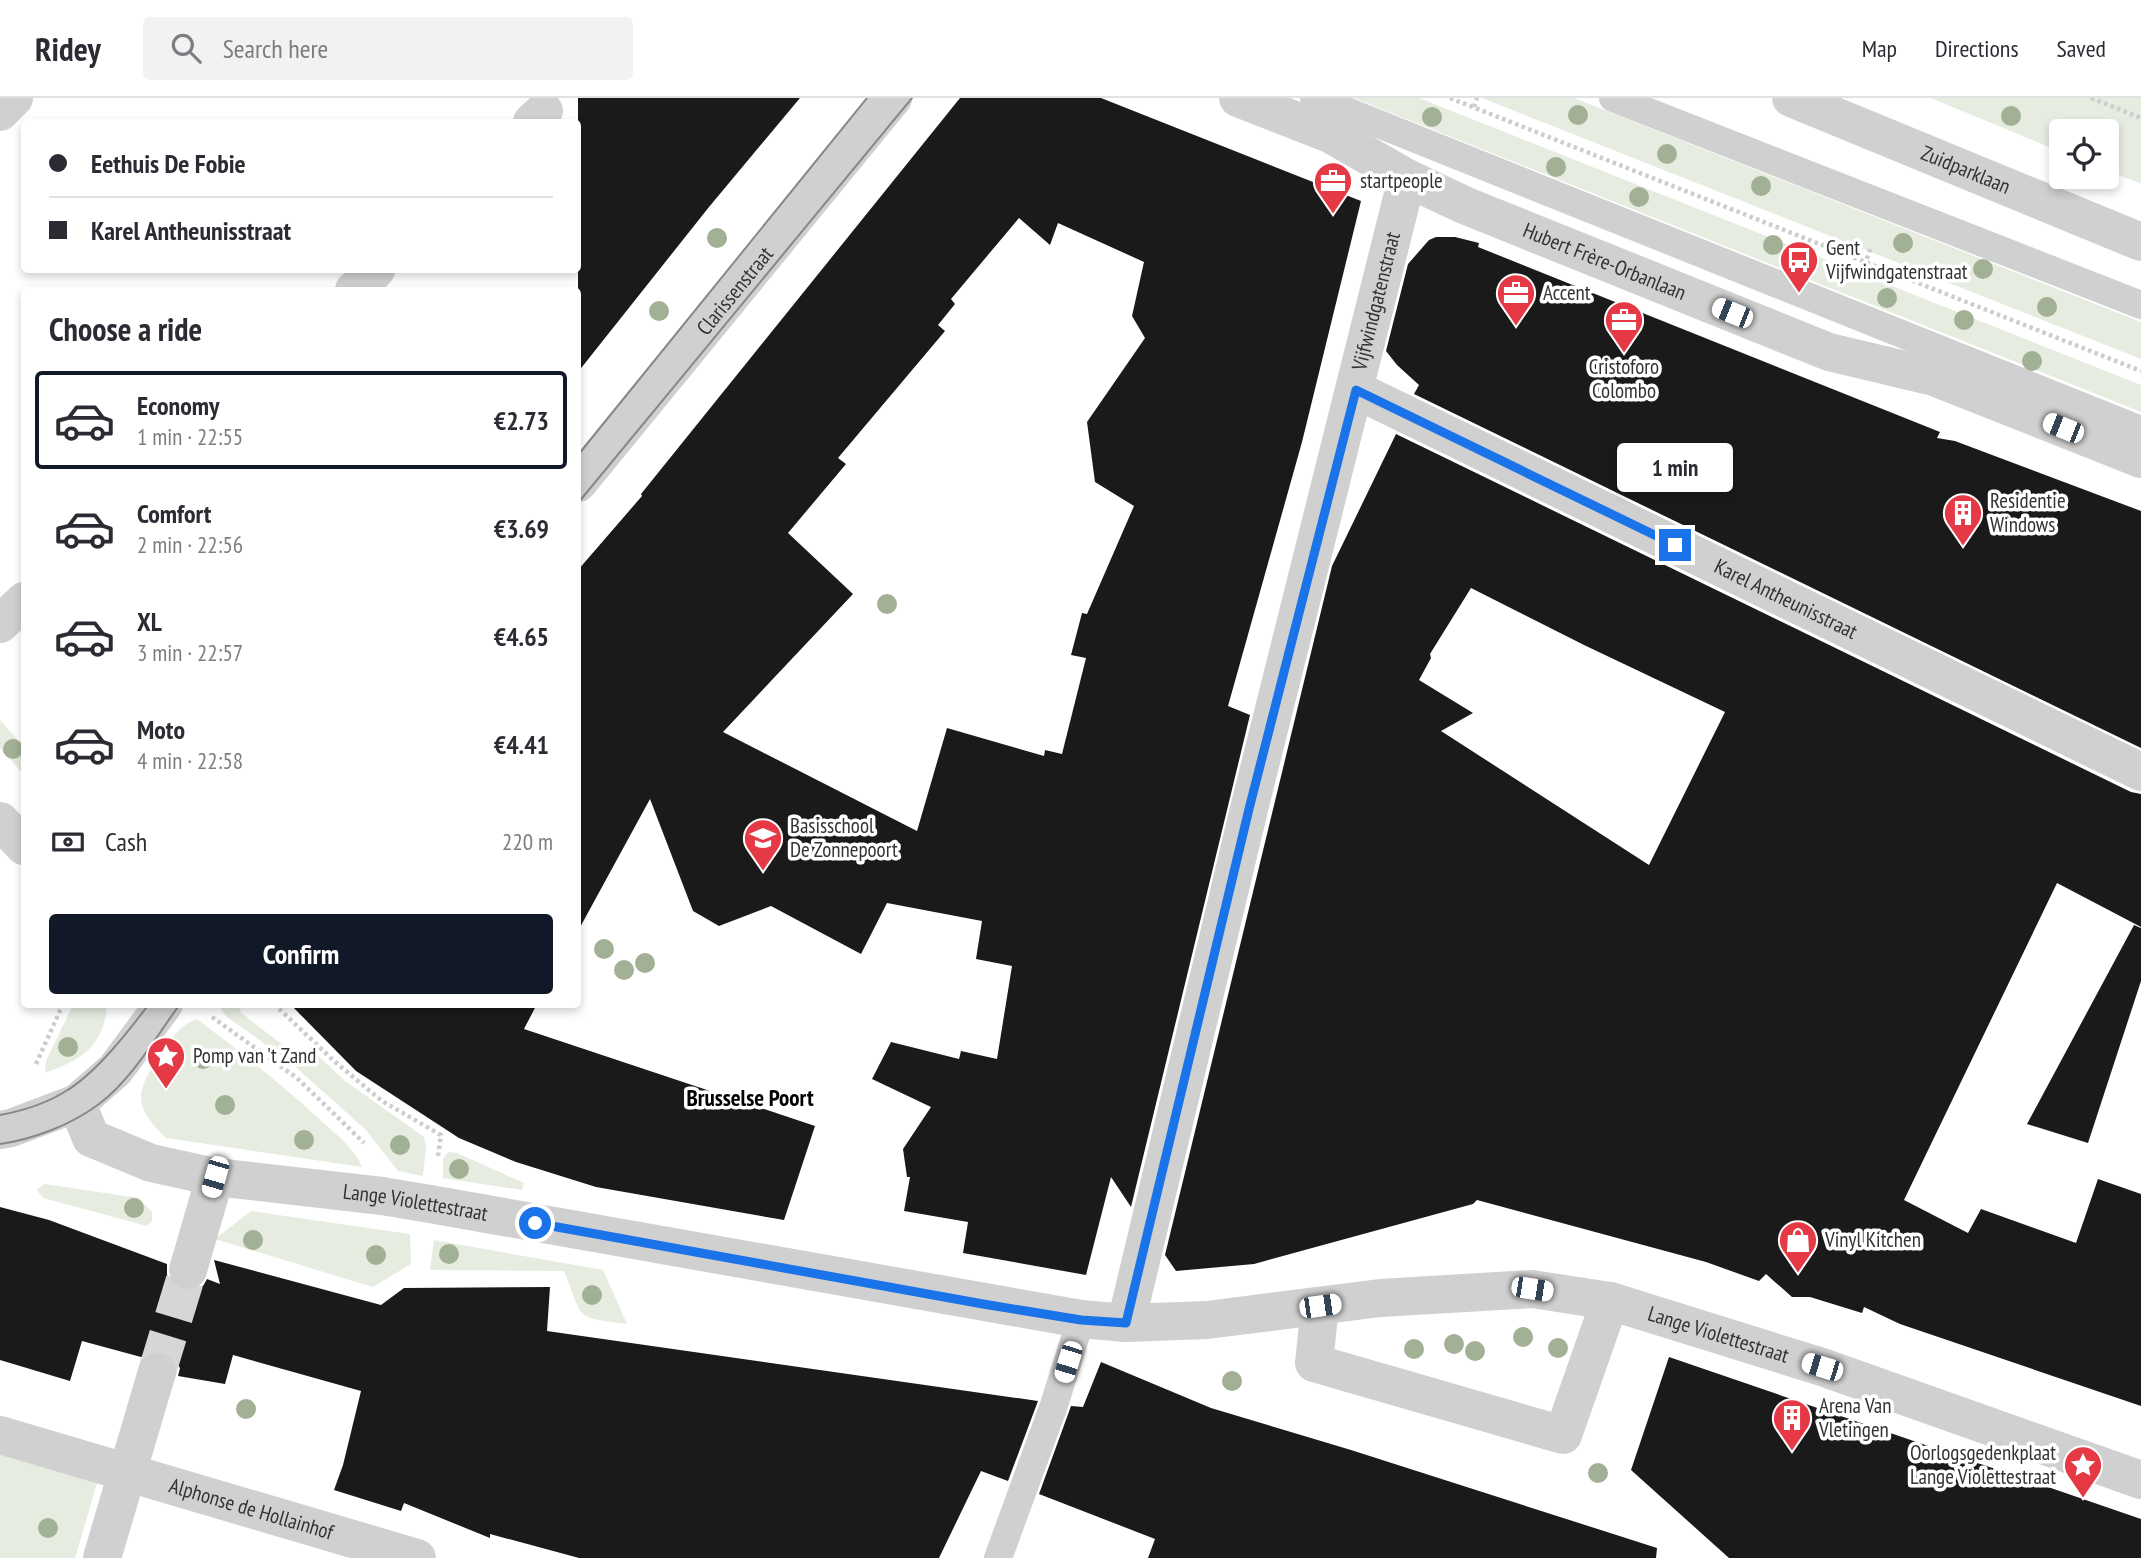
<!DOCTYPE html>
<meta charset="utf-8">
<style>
:root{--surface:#fff;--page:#f2f2f3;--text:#2b2b33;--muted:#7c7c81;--line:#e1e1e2;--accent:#111827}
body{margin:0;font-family:"PT Sans Narrow",sans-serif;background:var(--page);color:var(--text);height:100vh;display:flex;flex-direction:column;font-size:26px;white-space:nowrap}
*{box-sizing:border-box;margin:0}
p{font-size:23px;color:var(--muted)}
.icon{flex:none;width:38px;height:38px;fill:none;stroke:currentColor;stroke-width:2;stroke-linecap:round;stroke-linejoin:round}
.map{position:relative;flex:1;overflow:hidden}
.panel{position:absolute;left:21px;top:189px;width:560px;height:721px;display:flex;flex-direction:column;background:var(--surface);border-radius:7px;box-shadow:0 4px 10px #0003}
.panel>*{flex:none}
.banner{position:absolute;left:21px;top:21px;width:560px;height:154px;border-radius:7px;box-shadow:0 4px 10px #0003;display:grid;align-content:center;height:154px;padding:0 28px;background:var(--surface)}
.tools{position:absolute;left:2049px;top:21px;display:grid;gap:14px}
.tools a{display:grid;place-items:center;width:70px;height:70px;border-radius:7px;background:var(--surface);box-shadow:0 4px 10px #0003;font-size:35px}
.end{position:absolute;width:32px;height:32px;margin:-16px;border:9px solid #1a73e8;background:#fff;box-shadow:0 0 0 4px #fff}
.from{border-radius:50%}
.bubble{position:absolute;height:49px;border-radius:7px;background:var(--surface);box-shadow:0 4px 10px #0003;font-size:23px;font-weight:600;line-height:49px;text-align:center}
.car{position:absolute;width:21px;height:42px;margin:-21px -10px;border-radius:9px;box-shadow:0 0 5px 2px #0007;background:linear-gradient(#fff 24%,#345 0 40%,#fff 0 76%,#345 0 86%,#fff 0)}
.banner b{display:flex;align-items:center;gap:24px;height:66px;font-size:26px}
.banner b+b{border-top:2px solid var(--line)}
.banner i{width:18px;height:18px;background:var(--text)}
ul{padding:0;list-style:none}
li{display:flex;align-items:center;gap:21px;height:98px;margin:0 14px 10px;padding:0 14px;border:4px solid transparent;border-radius:7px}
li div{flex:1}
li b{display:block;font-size:26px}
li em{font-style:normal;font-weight:600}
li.selected{border-color:var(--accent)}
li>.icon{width:63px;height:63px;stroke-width:1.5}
h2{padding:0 28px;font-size:32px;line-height:84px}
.pay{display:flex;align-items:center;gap:18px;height:77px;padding:0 28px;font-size:26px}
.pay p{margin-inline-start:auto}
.cta{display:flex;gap:14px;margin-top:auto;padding:14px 28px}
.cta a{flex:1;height:80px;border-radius:7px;background:var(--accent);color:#fff;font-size:28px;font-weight:600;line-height:80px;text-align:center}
header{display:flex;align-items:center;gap:42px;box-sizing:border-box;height:98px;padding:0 35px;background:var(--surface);border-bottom:2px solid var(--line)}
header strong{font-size:33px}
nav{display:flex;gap:38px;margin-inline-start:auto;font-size:24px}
.search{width:490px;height:63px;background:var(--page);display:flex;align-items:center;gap:18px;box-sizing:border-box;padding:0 24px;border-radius:7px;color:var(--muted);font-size:26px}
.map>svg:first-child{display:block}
.green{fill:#e6ecdf}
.building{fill:#1a1a1a;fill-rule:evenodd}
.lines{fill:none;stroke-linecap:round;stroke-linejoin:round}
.minor-tunnel{stroke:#d6d6d6;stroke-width:38;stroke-dasharray:38 19;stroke-linecap:butt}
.path{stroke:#cdcdcd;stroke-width:4.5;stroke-dasharray:3.5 3.5;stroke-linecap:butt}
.service{stroke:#d0d0d0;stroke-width:28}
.minor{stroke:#d0d0d0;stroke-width:38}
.tertiary{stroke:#d0d0d0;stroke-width:38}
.tram{stroke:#888;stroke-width:2}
.tree{fill:#a2b095}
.route{stroke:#1a73e8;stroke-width:9}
.labels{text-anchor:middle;stroke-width:7;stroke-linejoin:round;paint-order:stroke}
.street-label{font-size:21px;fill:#333;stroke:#fff}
.poi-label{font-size:21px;fill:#333;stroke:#fff;text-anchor:start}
.neighbourhood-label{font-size:23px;font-weight:bold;fill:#000;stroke:#fff}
</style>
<header>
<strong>Ridey</strong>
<div class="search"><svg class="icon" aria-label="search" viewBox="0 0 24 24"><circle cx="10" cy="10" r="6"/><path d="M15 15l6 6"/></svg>Search here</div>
<nav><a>Map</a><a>Directions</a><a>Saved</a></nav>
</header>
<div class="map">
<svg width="2141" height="1460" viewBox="0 0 2141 1460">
<rect width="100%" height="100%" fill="#fff"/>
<g class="green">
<polygon points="1354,0 1419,0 2141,287 2141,314"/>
<polygon points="1482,0 1574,0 2141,224 2141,261"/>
<polygon points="1931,0 2141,0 2141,86 2107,72 2107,33 2062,33 2061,54"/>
<polygon points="0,622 24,649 24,677 0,650"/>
<path d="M73,907H107C104,948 81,962 45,975L46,963Z"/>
<polygon points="218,907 239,907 241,915 292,954 302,955 310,950 345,983 424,1039 426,1048 423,1078 398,1073 366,1032 289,963 227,919"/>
<path d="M197,921C239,953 280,985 319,1021C334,1035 355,1050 362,1069L166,1040C131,1006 136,992 162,955C174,938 177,929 197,921Z"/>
<polygon points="448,1054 457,1055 524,1085 522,1092 443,1080 443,1061"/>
<polygon points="44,1086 139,1100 152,1114 152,1123 147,1128 140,1126 43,1100 37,1092"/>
<polygon points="251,1113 410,1136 411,1166 373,1189 215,1141"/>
<path d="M434,1142L603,1172L627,1226C573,1219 584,1222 564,1173L430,1172Z"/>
<polygon points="0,1355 98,1382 75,1460 0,1460"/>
</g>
<g class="building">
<polygon points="578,0 800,0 709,109 578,274"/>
<path d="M960,0H1101L1361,103L1302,344L1228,608L1250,617L1131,1109L1111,1079L1086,1177L963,1155L968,1124L904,1113L910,1079H907L903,1051L931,1009L872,981L891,944L959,961L961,953L997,961L1012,868L976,861L982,823L887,805L861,856L771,808L719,828L693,813L650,701L578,833V472L642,398L641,396ZM1019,120L1050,147L1058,125L1144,164L1132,218L1145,240L1087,324L1095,384L1134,408L1087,516L1082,515L1071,557L1086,560L1062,656L1045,652L1044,658L947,630L917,733L723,634L853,496L788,435L846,366L838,360L945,233L938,227L955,206L951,201Z"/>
<polygon points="1436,139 1455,139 1479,145 1478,149 1940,334 1937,340 1955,343 2141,413 2141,650 1414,296 1419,287 1397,267 1386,253 1408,166 1429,142"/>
<path d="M1396,336L2131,694L2141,696V829L2057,785L1904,1102L1968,1135L1981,1111L2076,1145L2098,1081L2141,1096V1308L1900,1226L1864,1209L1862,1215L1810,1199H1792L1766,1176L1759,1183L1706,1164L1477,1102L1473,1106L1254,1166L1176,1173L1165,1157L1332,468ZM1471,490L1584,547L1725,614L1649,767L1441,633L1473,615L1419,582L1431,560L1430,556Z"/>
<polygon points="2134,827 2141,830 2141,883 2088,1045 2027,1026"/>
<polygon points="290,906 537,906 524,931 815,1028 784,1122 596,1089 516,1064 459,1040 356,973"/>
<polygon points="0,1109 49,1122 167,1166 167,1177 172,1187 183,1193 194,1193 203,1188 207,1181 220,1186 214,1162 381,1207 404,1190 550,1189 547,1233 1038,1303 1008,1383 981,1373 939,1460 579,1460 490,1436 490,1440 404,1405 401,1413 334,1392 343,1367 361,1293 233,1257 225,1286 178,1278 180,1270 172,1258 164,1253 151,1253 141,1259 82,1243 70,1283 0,1262"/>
<polygon points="1669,1259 2141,1421 2141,1460 1729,1460 1631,1372"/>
<polygon points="1101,1264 1211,1310 1351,1352 1657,1450 1656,1460 1148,1460 1155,1441 1039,1396 1071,1308 1083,1309"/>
</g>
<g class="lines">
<polyline class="minor-tunnel" points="157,1274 188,1172"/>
<g class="path">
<polyline points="1450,0 2141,273"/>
<polyline points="2091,0 2141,20"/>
<polyline points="1474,9 1477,0"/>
<polyline points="1862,174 1871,149"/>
<polyline points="274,906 334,963 382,1003 441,1037 438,1058"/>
<polyline points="212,919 297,980 364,1045"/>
<polyline points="36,966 63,906"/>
</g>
<g class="service">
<polyline points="1314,0 2141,332"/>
<polyline points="1613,0 2141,207"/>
<polyline points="998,1460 1054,1307 1081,1221"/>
</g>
<g class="minor">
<path id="s1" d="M1238,0L1330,36L1407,80L1464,107L1829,254L1934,279L2141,361"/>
<polyline points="0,14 14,0"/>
<polyline points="532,24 544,13"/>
<polyline points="354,192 376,172"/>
<path id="s2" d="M1356,292L2141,674"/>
<path id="s3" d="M578,385L893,0"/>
<polyline points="0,526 24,503"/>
<polyline points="0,723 24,748"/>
<polyline points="77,1005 115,972 164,906"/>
<polyline points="188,1172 215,1079"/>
<polyline points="1320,1208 1314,1265 1563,1337 1610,1203"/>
<path id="s4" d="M1126,1225L1249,711L1407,80"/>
<path id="s5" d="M0,1337L417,1460"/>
<polyline points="102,1460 157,1274"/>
</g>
<g class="tertiary">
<path id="s6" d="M1791,0L2141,144"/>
<path id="s7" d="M0,1032L11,1030L77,1005L91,1040L151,1065L215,1079L382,1098L430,1106L1081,1221L1126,1225L1207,1222L1380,1200L1532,1191L1610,1203L1822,1269L2141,1382"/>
</g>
<g class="tram">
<polyline points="578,357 867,0"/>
<polyline points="578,405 912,0"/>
<path d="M0,1017C22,1013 47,1005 66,993C96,975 128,934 149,906"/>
<path d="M0,1046C34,1041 71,1027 99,1006C132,981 156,939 180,906"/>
</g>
</g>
<g class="tree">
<circle cx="1578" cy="17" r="10"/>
<circle cx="2011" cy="18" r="10"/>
<circle cx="1432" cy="19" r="10"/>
<circle cx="1667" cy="56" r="10"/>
<circle cx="1556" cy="69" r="10"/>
<circle cx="1761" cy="88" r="10"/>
<circle cx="1639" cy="99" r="10"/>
<circle cx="717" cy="140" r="10"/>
<circle cx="1903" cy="145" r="10"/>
<circle cx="1773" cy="147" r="10"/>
<circle cx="1983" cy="171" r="10"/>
<circle cx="1887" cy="200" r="10"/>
<circle cx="2047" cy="209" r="10"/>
<circle cx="659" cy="213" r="10"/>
<circle cx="1964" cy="222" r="10"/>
<circle cx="2032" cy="263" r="10"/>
<circle cx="887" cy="506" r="10"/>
<circle cx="13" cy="651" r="10"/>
<circle cx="604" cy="851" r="10"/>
<circle cx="645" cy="865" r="10"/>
<circle cx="624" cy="872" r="10"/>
<circle cx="68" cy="949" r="10"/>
<circle cx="203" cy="961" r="10"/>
<circle cx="225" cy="1007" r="10"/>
<circle cx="304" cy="1042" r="10"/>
<circle cx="400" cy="1047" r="10"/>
<circle cx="459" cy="1071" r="10"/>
<circle cx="134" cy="1110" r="10"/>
<circle cx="253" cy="1142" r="10"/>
<circle cx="449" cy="1156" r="10"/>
<circle cx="376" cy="1157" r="10"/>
<circle cx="592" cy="1197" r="10"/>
<circle cx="1523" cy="1239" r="10"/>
<circle cx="1454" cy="1246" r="10"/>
<circle cx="1558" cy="1250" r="10"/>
<circle cx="1414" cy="1251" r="10"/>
<circle cx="1475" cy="1253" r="10"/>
<circle cx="1232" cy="1283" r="10"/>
<circle cx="246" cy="1311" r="10"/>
<circle cx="1598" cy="1375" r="10"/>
<circle cx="48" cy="1430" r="10"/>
</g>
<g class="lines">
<polyline class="route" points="535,1125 983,1206 1081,1222 1126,1225 1249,711 1356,292 1675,447"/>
</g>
<defs>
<g id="office-pin" transform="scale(2.0125)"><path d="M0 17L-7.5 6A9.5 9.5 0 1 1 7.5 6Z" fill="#e63946" stroke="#fff"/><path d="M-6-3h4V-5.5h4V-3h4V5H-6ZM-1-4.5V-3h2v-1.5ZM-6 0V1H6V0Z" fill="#fff"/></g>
<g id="bus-pin" transform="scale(2.0125)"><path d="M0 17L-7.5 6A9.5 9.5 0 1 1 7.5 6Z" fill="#e63946" stroke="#fff"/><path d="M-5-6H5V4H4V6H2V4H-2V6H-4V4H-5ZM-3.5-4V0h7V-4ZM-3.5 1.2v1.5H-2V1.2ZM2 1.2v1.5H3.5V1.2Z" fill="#fff"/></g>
<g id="building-pin" transform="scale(2.0125)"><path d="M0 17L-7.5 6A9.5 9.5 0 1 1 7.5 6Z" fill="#e63946" stroke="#fff"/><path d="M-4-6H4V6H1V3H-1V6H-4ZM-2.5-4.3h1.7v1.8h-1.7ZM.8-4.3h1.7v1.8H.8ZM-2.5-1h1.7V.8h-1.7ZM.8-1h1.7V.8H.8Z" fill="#fff"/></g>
<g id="school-pin" transform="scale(2.0125)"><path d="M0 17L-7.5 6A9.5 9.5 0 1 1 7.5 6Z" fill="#e63946" stroke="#fff"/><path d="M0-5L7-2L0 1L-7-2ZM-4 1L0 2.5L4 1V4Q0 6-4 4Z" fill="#fff"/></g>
<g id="sight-pin" transform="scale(2.0125)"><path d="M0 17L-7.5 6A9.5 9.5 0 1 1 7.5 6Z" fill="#e63946" stroke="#fff"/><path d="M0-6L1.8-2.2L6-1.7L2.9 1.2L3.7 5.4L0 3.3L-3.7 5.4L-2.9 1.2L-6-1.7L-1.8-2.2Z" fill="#fff"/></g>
<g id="shop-pin" transform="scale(2.0125)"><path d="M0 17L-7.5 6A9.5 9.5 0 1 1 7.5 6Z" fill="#e63946" stroke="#fff"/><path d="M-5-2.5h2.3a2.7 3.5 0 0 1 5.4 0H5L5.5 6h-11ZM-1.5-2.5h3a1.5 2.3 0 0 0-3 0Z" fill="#fff"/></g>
</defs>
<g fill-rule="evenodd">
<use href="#office-pin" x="1333" y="83"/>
<use href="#bus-pin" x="1799" y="162"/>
<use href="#office-pin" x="1516" y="195"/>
<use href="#office-pin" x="1624" y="222"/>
<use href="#building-pin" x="1963" y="415"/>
<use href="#school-pin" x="763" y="740"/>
<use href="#sight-pin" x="166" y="958"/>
<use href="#shop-pin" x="1798" y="1142"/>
<use href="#building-pin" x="1792" y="1320"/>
<use href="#sight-pin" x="2083" y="1367"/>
</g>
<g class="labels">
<g class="street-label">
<text dy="7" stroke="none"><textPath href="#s6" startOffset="189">Zuidparklaan</textPath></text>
<text dy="7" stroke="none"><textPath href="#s1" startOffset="402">Hubert Frère-Orbanlaan</textPath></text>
<text dy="7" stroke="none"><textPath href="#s3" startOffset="248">Clarissenstraat</textPath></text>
<text dy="7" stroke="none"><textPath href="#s4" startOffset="1052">Vijfwindgatenstraat</textPath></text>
<text dy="7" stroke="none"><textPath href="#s2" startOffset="478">Karel Antheunisstraat</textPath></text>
<text dy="7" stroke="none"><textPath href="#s7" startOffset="452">Lange Violettestraat</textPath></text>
<text dy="7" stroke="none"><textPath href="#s7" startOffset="1773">Lange Violettestraat</textPath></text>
<text dy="7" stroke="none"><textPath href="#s5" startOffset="262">Alphonse de Hollainhof</textPath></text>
</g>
<g class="poi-label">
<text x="1360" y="90">startpeople</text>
<text x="1826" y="157">Gent<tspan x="1826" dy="24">Vijfwindgatenstraat</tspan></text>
<text x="1543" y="202">Accent</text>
<text x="1624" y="276" text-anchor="middle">Cristoforo<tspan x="1624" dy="24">Colombo</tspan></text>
<text x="1990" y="410">Residentie<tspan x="1990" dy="24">Windows</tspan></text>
<text x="790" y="735">Basisschool<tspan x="790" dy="24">De Zonnepoort</tspan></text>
<text x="193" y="965">Pomp van 't Zand</text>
<text x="1825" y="1149">Vinyl Kitchen</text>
<text x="1819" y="1315">Arena Van<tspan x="1819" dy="24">Vletingen</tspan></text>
<text x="2056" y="1362" text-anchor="end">Oorlogsgedenkplaat<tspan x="2056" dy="24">Lange Violettestraat</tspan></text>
</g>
<g class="neighbourhood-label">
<text x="750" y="1008">Brusselse Poort</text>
</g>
</g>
</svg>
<div class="tools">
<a><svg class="icon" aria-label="locate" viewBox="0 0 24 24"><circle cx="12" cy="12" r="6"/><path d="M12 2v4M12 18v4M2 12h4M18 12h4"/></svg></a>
</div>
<i class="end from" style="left:535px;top:1125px"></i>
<i class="end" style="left:1675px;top:447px"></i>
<div class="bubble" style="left:1617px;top:345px;width:116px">1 min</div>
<i class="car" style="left:1732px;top:215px;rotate:292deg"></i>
<i class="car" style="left:2063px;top:330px;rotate:292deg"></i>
<i class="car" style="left:215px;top:1079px;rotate:196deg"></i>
<i class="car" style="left:1532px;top:1191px;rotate:99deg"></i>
<i class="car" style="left:1320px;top:1208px;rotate:82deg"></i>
<i class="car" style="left:1068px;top:1264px;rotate:197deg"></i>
<i class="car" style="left:1822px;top:1269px;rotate:287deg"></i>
<div class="banner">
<b><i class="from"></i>Eethuis De Fobie</b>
<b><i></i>Karel Antheunisstraat</b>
</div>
<section class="panel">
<h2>Choose a ride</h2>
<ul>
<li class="selected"><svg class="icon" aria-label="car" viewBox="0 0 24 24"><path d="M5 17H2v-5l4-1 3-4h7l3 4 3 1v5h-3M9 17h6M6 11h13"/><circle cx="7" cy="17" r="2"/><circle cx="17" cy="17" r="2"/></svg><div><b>Economy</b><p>1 min · 22:55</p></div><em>€2.73</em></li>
<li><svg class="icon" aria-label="car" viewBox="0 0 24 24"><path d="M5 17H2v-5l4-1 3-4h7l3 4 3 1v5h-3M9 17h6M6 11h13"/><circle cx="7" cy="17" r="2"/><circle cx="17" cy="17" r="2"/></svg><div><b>Comfort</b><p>2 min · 22:56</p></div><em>€3.69</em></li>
<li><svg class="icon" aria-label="car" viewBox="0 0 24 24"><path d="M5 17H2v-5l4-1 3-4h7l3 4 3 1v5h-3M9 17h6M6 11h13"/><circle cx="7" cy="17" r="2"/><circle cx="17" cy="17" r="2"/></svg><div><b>XL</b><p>3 min · 22:57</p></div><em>€4.65</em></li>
<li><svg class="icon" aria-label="car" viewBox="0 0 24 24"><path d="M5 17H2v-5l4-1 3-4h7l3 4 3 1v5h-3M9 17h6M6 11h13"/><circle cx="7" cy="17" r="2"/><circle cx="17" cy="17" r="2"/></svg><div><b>Moto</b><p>4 min · 22:58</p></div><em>€4.41</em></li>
</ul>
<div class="pay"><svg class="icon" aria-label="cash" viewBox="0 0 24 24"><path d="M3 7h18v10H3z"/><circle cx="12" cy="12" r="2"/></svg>Cash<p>220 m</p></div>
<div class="cta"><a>Confirm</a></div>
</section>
</div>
